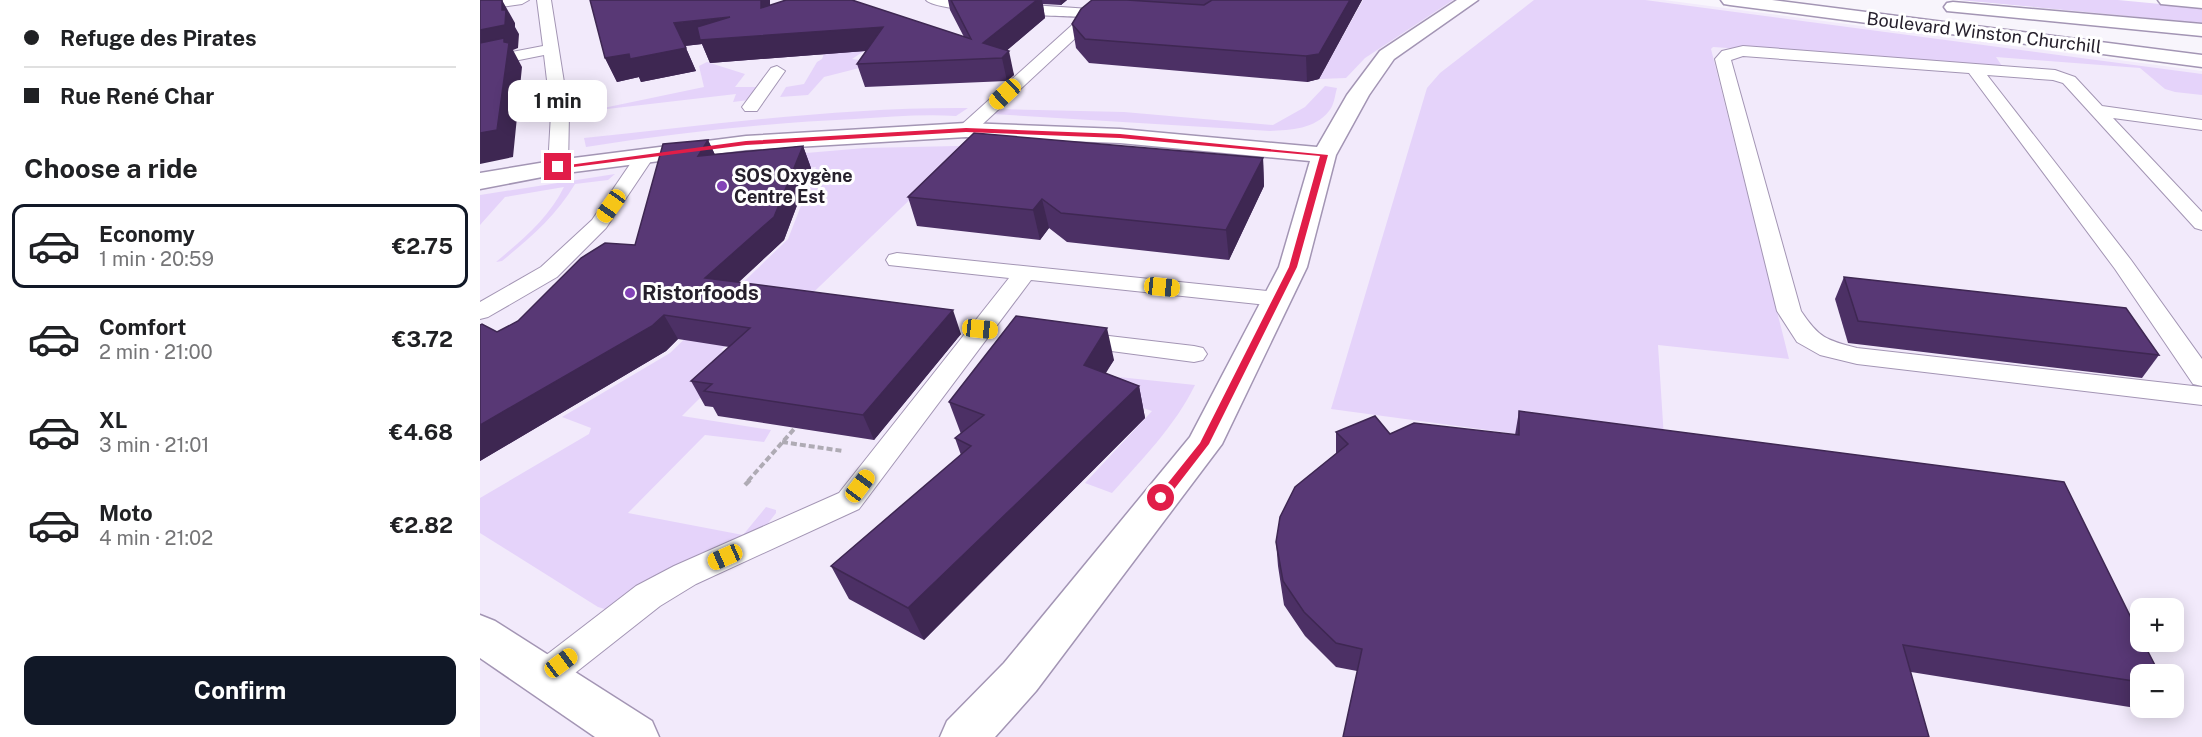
<!DOCTYPE html>
<meta charset="utf-8">
<style>
:root{--surface:#fff;--page:#f6f6f6;--text:#202124;--muted:#757577;--line:#e0e0e0;--accent:#111827}
body{margin:0;font-family:"Public Sans",sans-serif;background:var(--page);color:var(--text);height:100vh;display:flex;flex-direction:column;font-size:22px;white-space:nowrap}
*{box-sizing:border-box;margin:0}
p{font-size:20px;color:var(--muted)}
.icon{flex:none;width:33px;height:33px;fill:none;stroke:currentColor;stroke-width:2;stroke-linecap:round;stroke-linejoin:round}
.map{position:relative;flex:1;overflow:hidden}
.details{display:flex;flex-direction:column;background:var(--surface);width:480px}
.details>*{flex:none}
.top-card{display:grid;align-content:center;height:132px;padding:0 24px;background:var(--surface)}
.fabs{position:absolute;left:1650px;top:598px;display:grid;gap:12px}
.fabs a{display:grid;place-items:center;width:54px;height:54px;border-radius:12px;background:var(--surface);box-shadow:0 3px 15px #0003;font-size:30px}
.end{position:absolute;width:27px;height:27px;margin:-14px;border:8px solid #e11d48;background:#fff;box-shadow:0 0 0 3px #fff}
.from{border-radius:50%}
.bubble{position:absolute;height:42px;border-radius:12px;background:var(--surface);box-shadow:0 3px 15px #0003;font-size:20px;font-weight:700;line-height:42px;text-align:center}
.car{position:absolute;width:18px;height:36px;margin:-18px -9px;border-radius:8px;box-shadow:0 0 4px 2px #0007;background:linear-gradient(#f5c518 24%,#345 0 40%,#f5c518 0 76%,#345 0 86%,#f5c518 0)}
.top-card b{display:flex;align-items:center;gap:21px;height:57px;font-size:22px}
.top-card b+b{border-top:2px solid var(--line)}
.top-card i{width:15px;height:15px;background:var(--text)}
ul{padding:0;list-style:none}
li{display:flex;align-items:center;gap:18px;height:84px;margin:0 12px 9px;padding:0 12px;border:3px solid transparent;border-radius:12px}
li div{flex:1}
li b{display:block;font-size:22px}
li em{font-style:normal;font-weight:700}
li.selected{border-color:var(--accent)}
li>.icon{width:54px;height:54px;stroke-width:1.5}
h2{padding:0 24px;font-size:27px;line-height:72px}
.action{display:flex;gap:12px;margin-top:auto;padding:12px 24px}
.action a{flex:1;height:69px;border-radius:12px;background:var(--accent);color:#fff;font-size:24px;font-weight:700;line-height:69px;text-align:center}
main{display:flex;flex:1;min-height:0}
.map>svg:first-child{display:block}
.built{fill:#f2eafb;fill-rule:evenodd}
.green{fill:#e5d3fa}
.lines{fill:none;stroke-linecap:round;stroke-linejoin:round}
.service-casing{stroke:#a395b4;stroke-width:2}
.minor-casing{stroke:#a395b4;stroke-width:3}
.tertiary-casing{stroke:#a395b4;stroke-width:3}
.path-far2{stroke:#afabb4;stroke-width:2;stroke-dasharray:4 1.5;stroke-linecap:butt}
.path-far1{stroke:#afabb4;stroke-width:4;stroke-dasharray:6 3;stroke-linecap:butt}
.path{stroke:#afabb4;stroke-width:4.5;stroke-dasharray:8 4;stroke-linecap:butt}
.service{fill:#fff;fill-rule:evenodd}
.minor{fill:#fff;fill-rule:evenodd}
.tertiary{fill:#fff;fill-rule:evenodd}
.wall{fill:#4c3065}
.shaded-wall{fill:#3e2752}
.building{fill:#583875;stroke:#3e2752;stroke-width:1.5}
.route{fill:#e11d48}
.poi-dot{fill:#8343b7;stroke:#fff;stroke-width:2}
.labels{text-anchor:middle;stroke-width:6;stroke-linejoin:round;paint-order:stroke}
.far-street-label{font-size:18px;fill:#26202c;stroke:#fff}
.far-poi-label{font-size:18px;font-weight:bold;fill:#26202c;stroke:#fff;text-anchor:start}
.poi-label{font-size:21px;font-weight:bold;fill:#26202c;stroke:#fff;text-anchor:start}
</style>
<main>
<section class="details">
<div class="top-card">
<b><i class="from"></i>Refuge des Pirates</b>
<b><i></i>Rue René Char</b>
</div>
<h2>Choose a ride</h2>
<ul>
<li class="selected"><svg class="icon" aria-label="car" viewBox="0 0 24 24"><path d="M5 17H2v-5l4-1 3-4h7l3 4 3 1v5h-3M9 17h6M6 11h13"/><circle cx="7" cy="17" r="2"/><circle cx="17" cy="17" r="2"/></svg><div><b>Economy</b><p>1 min · 20:59</p></div><em>€2.75</em></li>
<li><svg class="icon" aria-label="car" viewBox="0 0 24 24"><path d="M5 17H2v-5l4-1 3-4h7l3 4 3 1v5h-3M9 17h6M6 11h13"/><circle cx="7" cy="17" r="2"/><circle cx="17" cy="17" r="2"/></svg><div><b>Comfort</b><p>2 min · 21:00</p></div><em>€3.72</em></li>
<li><svg class="icon" aria-label="car" viewBox="0 0 24 24"><path d="M5 17H2v-5l4-1 3-4h7l3 4 3 1v5h-3M9 17h6M6 11h13"/><circle cx="7" cy="17" r="2"/><circle cx="17" cy="17" r="2"/></svg><div><b>XL</b><p>3 min · 21:01</p></div><em>€4.68</em></li>
<li><svg class="icon" aria-label="car" viewBox="0 0 24 24"><path d="M5 17H2v-5l4-1 3-4h7l3 4 3 1v5h-3M9 17h6M6 11h13"/><circle cx="7" cy="17" r="2"/><circle cx="17" cy="17" r="2"/></svg><div><b>Moto</b><p>4 min · 21:02</p></div><em>€2.82</em></li>
</ul>
<div class="action"><a>Confirm</a></div>
</section>
<div class="map">
<svg width="1722" height="737" viewBox="0 0 1722 737">
<rect width="100%" height="100%" fill="#f8f5fc"/>
<path class="built" d="M0,0H1184L1722,71V737H0ZM1660,609H1694V642H1660ZM1660,675H1694V708H1660Z"/>
<g class="green">
<polygon points="883,0 973,0 885,58 866,78 839,79"/>
<polygon points="1054,0 1165,0 1722,74 1722,95 1695,92 1685,89 1660,68 1516,57 1522,66 1233,47 1231,49 1309,359 1178,345 1185,454 851,409 947,88 960,73"/>
<polygon points="1479,0 1638,0 1722,8 1722,23"/>
<polygon points="384,51 372,59 399,63 344,77 328,95 300,97 306,87 324,84 337,62 342,59 344,54"/>
<polygon points="227,62 265,74 255,87 278,87 269,100 253,102 256,94 127,109 120,119 100,121 109,111 224,87 219,66"/>
<path d="M845,86L857,88C855,95 854,106 849,111C835,129 811,130 790,131L513,114L517,109L644,112L793,125L825,107Z"/>
<path d="M488,108L476,116C442,114 409,117 375,119C285,123 195,133 106,147L104,138C231,125 359,107 488,108Z"/>
<polygon points="477,146 508,148 444,186 314,311 289,307 241,350 263,355 202,416 291,430 284,442 225,435 148,513 263,535 286,507 296,510 296,513 282,531 175,576 128,610 118,607 0,533 0,498 109,434 111,428 82,417 190,353 308,239 336,167 230,176 242,160 385,148"/>
<path d="M135,174L128,180L95,184C76,216 50,238 22,261L16,262C42,240 69,218 84,187L25,197L0,225V195Z"/>
<path d="M629,376L715,385C695,426 662,459 632,493L605,483L672,411L616,392Z"/>
</g>
<g class="lines">
<g class="service-casing">
<g id="service">
<polygon points="13,0 49,0 42,4 0,10 0,2"/>
<polygon points="57,0 71,0 89,114 88,167 85,171 71,171 68,167 71,114 64,55 0,68 0,58 63,46"/>
<path d="M446,0H480L610,9L618,6L625,10L637,12L639,15L632,19L617,18L492,134H480L477,130L480,126L601,17C577,16 458,13 446,0Z"/>
<path d="M1263,46L1575,70L1595,77L1622,106L1722,120V130L1633,118L1722,212V230L1715,228L1583,83L1573,80L1507,75L1651,260L1722,359V386L1713,384L1635,269L1489,73L1263,56L1251,60L1321,311C1339,338 1346,340 1377,348L1722,387V405L1377,364L1340,355L1317,342L1297,311L1235,59L1242,51Z"/>
<polygon points="297,66 305,71 277,111 265,111 262,107 265,103 291,68"/>
<polygon points="166,149 173,151 175,155 126,228 77,277 8,317 0,319 0,302 61,267 112,220 159,151"/>
<polygon points="417,253 797,292 805,294 809,299 805,304 797,306 551,280 379,509 216,584 180,606 76,688 64,693 52,688 46,677 52,666 156,586 194,566 359,493 529,278 409,265 406,260 409,255"/>
<polygon points="595,332 714,346 723,348 727,354 723,360 714,362 586,345 583,340 586,335"/>
</g>
</g>
<g class="minor-casing">
<g id="minor">
<polygon points="977,0 998,0 914,59 889,95 856,155 827,267 742,444 556,691 515,737 460,737 467,721 524,663 710,437 799,267 830,161 640,143 486,137 266,150 78,174 0,189 0,173 78,160 266,136 486,123 640,129 837,147 867,95 900,51"/>
<polygon points="0,615 15,621 172,721 179,737 115,737 0,658"/>
</g>
</g>
<g class="tertiary-casing">
<g id="tertiary">
<polygon points="1241,0 1292,0 1722,55 1722,67 1250,5 1244,4"/>
<polygon points="1678,0 1722,0 1722,8 1681,4"/>
<polygon points="1473,2 1722,24 1722,36 1467,11 1464,7 1467,3"/>
</g>
</g>
<polyline class="path-far2" points="33,120 38,120 41,94"/>
<g class="path-far1">
<polyline points="302,442 363,451"/>
<polyline points="268,481 315,428"/>
</g>
<polyline class="path" points="265,485 270,480"/>
<use href="#service" class="service"/>
<use href="#minor" class="minor"/>
<use href="#tertiary" class="tertiary"/>
</g>
<g class="wall">
<polygon points="468,0 587,0 581,5 563,4 565,18 526,51 534,75 527,81 385,87 377,64 386,51 230,63 222,44 205,46 216,71 161,82 159,77 137,82 125,58 290,5 484,37 470,10"/>
<polygon points="612,0 882,0 839,79 827,82 609,63 596,48 592,24"/>
<polygon points="228,140 235,155 323,146 331,168 304,240 258,283 481,334 394,440 238,416 233,407 225,406 211,381 249,347 198,339 186,351 0,461 0,325 17,332 38,321 155,245"/>
<polygon points="783,158 784,186 749,260 587,242 569,228 560,240 437,226 428,197"/>
<polygon points="1364,277 1679,355 1662,378 1368,343 1355,299"/>
<polygon points="634,360 625,373 659,386 665,418 444,640 369,599 351,566 481,455 475,438 481,434 469,402"/>
<polygon points="1039,411 1660,675 1660,708 1663,708 1662,709 1431,672 877,671 856,667 825,636 804,605 798,566 796,542 856,454 856,432 1035,435"/>
</g>
<g class="shaded-wall">
<polygon points="22,0 35,23 35,27 39,34 38,48 33,50 42,67 33,157 0,164 0,30 22,10"/>
<polygon points="281,0 290,0 290,29 281,8"/>
<polygon points="557,0 562,0 565,18 518,58 503,43"/>
<polygon points="580,0 587,0 581,5"/>
<polygon points="870,0 882,0 839,79 827,82 826,56"/>
<polygon points="250,17 403,27 410,49 230,63 222,44 204,46 194,23"/>
<polygon points="206,48 216,71 161,82 159,77 137,82 125,58 149,54"/>
<polygon points="529,51 534,75 527,81 522,58"/>
<polygon points="228,140 238,161 218,156"/>
<polygon points="323,146 331,168 304,240 237,302 225,278"/>
<polygon points="783,158 784,186 749,260 746,230"/>
<polygon points="562,199 569,228 560,240 553,210"/>
<polygon points="473,310 481,334 394,440 383,415"/>
<polygon points="184,315 198,339 186,351 0,461 0,425"/>
<polygon points="627,328 634,360 611,397 604,365"/>
<polygon points="659,386 665,418 444,640 428,608"/>
</g>
<g class="building">
<polygon points="0,0 22,0 22,10 26,10 25,25 0,30"/>
<polygon points="110,0 281,0 281,8 306,0 372,0 491,39 471,0 557,0 503,43 529,51 522,58 377,64 403,27 220,40 217,27 250,17 194,23 206,48 150,59 149,54 125,58"/>
<polygon points="612,0 647,0 724,5 732,0 870,0 839,54 826,56 605,39 592,24 601,9"/>
<polygon points="24,38 24,42 29,43 17,130 0,133 0,43"/>
<polygon points="494,133 783,158 746,230 581,213 562,199 553,210 428,197"/>
<polygon points="228,140 218,156 323,146 294,217 225,278 473,310 383,415 224,391 232,384 211,381 270,328 184,315 172,326 0,425 0,325 2,324 17,332 38,321 101,258 125,243 155,245 183,144"/>
<polygon points="1364,277 1646,308 1679,355 1378,321"/>
<polygon points="536,316 627,328 604,365 659,386 428,608 351,566 491,446 475,438 504,415 469,402"/>
<polygon points="1039,411 1584,482 1660,636 1660,642 1663,642 1680,675 1660,675 1660,682 1423,645 1449,737 863,737 882,649 856,643 824,612 803,581 796,542 800,517 815,487 868,444 856,432 895,416 910,434 934,423 1039,435"/>
</g>
<polygon class="route" points="486,128 640,134 848,155 817,267 729,444 685,501 677,501 676,498 720,443 809,267 840,156 640,138 486,132 266,145 78,169 74,167 266,141"/>
<g class="poi-dot">
<circle cx="242" cy="186" r="6"/>
<circle cx="150" cy="293" r="6"/>
</g>
<g class="labels">
<g class="far-street-label">
<text transform="translate(1504 33) rotate(7)" y="6">Boulevard Winston Churchill</text>
</g>
<g class="far-poi-label">
<text x="254" y="182">SOS Oxygène<tspan x="254" dy="21">Centre Est</tspan></text>
</g>
<g class="poi-label">
<text x="162" y="300">Ristorfoods</text>
</g>
</g>
</svg>
<div class="fabs">
<a>+</a>
<a>−</a>
</div>
<i class="end from" style="left:681px;top:498px"></i>
<i class="end" style="left:78px;top:167px"></i>
<div class="bubble" style="left:28px;top:80px;width:99px">1 min</div>
<i class="car" style="left:525px;top:94px;rotate:227deg"></i>
<i class="car" style="left:131px;top:206px;rotate:215deg"></i>
<i class="car" style="left:682px;top:287px;rotate:96deg"></i>
<i class="car" style="left:500px;top:329px;rotate:96deg"></i>
<i class="car" style="left:380px;top:486px;rotate:37deg"></i>
<i class="car" style="left:245px;top:557px;rotate:246deg"></i>
<i class="car" style="left:81px;top:663px;rotate:53deg"></i>
</div>
</main>
